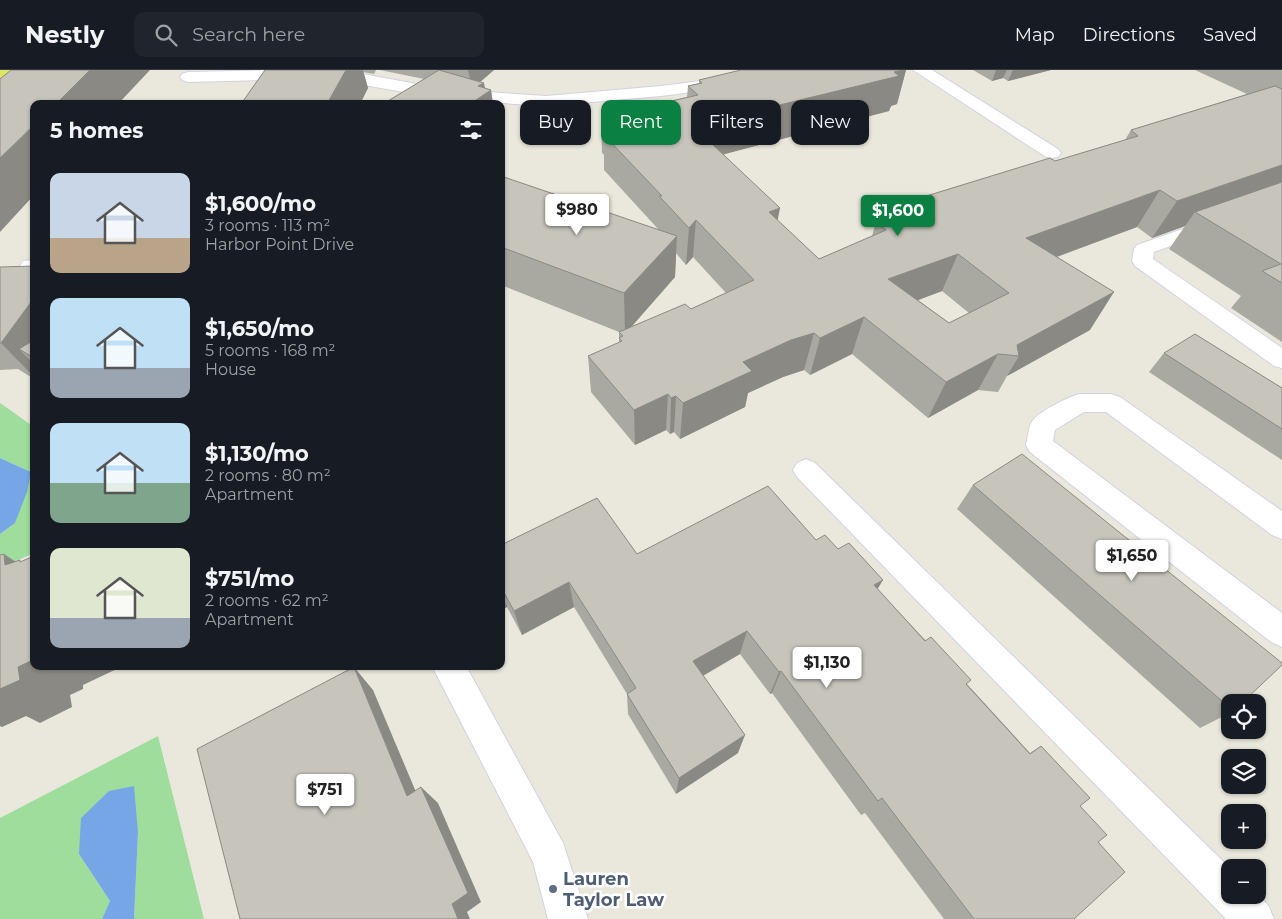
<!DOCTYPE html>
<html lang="en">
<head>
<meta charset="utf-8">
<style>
  body { margin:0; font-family:Montserrat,sans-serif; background:#20242c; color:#f1f3f6; height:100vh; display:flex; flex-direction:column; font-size:19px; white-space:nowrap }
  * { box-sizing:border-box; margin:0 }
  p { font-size:16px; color:#9ea1a6 }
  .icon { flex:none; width:28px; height:28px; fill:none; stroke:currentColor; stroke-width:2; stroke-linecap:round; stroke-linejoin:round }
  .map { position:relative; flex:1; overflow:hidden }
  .side { position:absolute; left:30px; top:30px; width:475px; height:570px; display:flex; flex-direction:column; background:#171b24; border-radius:10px; box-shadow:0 1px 4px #0004 }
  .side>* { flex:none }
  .banner { position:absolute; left:520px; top:30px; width:475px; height:45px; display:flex; gap:10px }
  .controls { position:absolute; left:1221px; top:624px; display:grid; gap:10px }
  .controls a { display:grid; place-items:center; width:45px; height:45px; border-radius:10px; background:#171b24; box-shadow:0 1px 4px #0004; font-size:25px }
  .price { position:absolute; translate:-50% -42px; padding:0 11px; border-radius:5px; background:#fff; color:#222; font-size:16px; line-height:32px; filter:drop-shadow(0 1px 2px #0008) }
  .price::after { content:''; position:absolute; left:50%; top:30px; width:15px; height:11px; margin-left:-8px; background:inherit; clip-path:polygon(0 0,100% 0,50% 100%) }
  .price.active { background:#0b8043; color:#fff }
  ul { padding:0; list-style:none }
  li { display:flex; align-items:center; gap:15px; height:125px; padding:0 20px }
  li span { display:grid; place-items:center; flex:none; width:140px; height:100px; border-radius:10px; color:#555 }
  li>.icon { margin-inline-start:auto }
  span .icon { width:60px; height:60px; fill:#fffc; stroke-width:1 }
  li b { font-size:21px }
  h2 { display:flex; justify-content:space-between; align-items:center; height:60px; padding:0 20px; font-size:21px }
  .tag { padding:0 18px; border-radius:10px; background:#171b24; box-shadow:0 1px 4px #0004; font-size:18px; line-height:45px }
  .tag.active { background:#0b8043; color:#fff }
  header { display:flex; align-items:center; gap:30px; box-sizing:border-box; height:70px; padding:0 25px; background:#171b24; border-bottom:1px solid #363941 }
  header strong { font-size:24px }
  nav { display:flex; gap:28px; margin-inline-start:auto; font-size:18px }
  .search { width:350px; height:45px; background:#20242c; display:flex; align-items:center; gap:12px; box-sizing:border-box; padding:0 18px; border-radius:10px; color:#9ea1a6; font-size:19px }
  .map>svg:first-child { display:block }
  .green { fill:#9edd9c }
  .water { fill:#76a6e5 }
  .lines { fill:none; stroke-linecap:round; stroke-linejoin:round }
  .minor-casing { stroke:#d3d1e1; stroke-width:2 }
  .major-casing { stroke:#c7c7c7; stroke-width:2 }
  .minor { fill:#fff; fill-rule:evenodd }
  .major { fill:#dce565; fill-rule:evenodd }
  .wall { fill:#aaa9a1; fill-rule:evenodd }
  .shaded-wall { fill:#8b8983 }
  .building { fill:#c6c4bb; stroke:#8b8983; fill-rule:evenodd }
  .service-dot { fill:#5c6f8a; stroke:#fff; stroke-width:2 }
  .labels { text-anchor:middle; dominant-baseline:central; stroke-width:5; stroke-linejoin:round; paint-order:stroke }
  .near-service-label { font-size:18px; font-weight:bold; fill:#4e5e75; stroke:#fff; text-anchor:start }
</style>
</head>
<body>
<header>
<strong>Nestly</strong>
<div class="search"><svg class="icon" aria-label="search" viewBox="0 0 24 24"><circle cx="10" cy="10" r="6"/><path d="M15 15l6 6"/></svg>Search here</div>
<nav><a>Map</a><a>Directions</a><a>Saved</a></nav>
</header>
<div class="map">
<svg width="1282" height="849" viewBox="0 0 1282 849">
  <rect width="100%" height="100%" fill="#eae8dc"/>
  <path class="green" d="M0 333 34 357V483L0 498V464L15 453 31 402 0 388Z
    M158 666 204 849H134L138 763 79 784 110 831 102 849H0V748Z"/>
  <path class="water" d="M0 388 31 402 27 422 15 453 0 464Z
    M134 716 138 763 134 849H102L110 831 79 784 81 748 109 721Z"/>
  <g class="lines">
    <g class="minor-casing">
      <path id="minor" d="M276 0 269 8 264 10 188 12 182 10 180 7 182 4 188 2Z
        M314 0H341L444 19 546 26 661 16 724 8 730 10 732 13 730 16 724 18 661 26 546 36 444 29 358 14 317 3Z
        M913 0H932L1058 79 1061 83 1058 87 1052 88 1046 87Z
        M1282 124V136L1154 182 1153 189 1282 278V298L1274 296 1135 196 1132 191 1134 179 1137 175Z
        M34 190V202L23 201 20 196 23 191Z
        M1079 324H1111L1120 327 1282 441V469L1272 465 1106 342H1084L1055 360 1053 371 1282 543V577L1271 572 1030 382 1026 375C1028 367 1028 355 1034 349 1040 341 1069 327 1079 324Z
        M806 389 815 393 1230 798V825H1258L1268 835 1274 849H1226L797 407 793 400 797 393Z
        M432 596H466L563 773 588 849H548L533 792Z"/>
    </g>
    <g class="major-casing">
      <path id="major" d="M0 0H18L6 11 0 13Z"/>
    </g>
    <use href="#minor" class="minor"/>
    <use href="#major" class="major"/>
  </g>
  <path class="wall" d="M265 0H376L374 4 363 2 368 18 360 34H241Z
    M380 0H494L480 12 485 18 491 20 493 34H383L424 9Z
    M741 0H906L897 34 891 36 889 41 723 84 778 151 819 189 872 166 876 152 893 146 897 135 1055 91 1125 70 1131 60 1247 24 1195 0H1282V272L1231 238 1241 226 1169 179 1185 156 1152 168 1137 157 1057 187 1090 260 1007 306 998 322 978 320 928 348 852 284 810 305 804 300 783 307 748 323 745 337 680 369 674 362 670 364 666 360 635 375 591 322 588 286 619 273V262L501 215V106L659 160 604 100V85L602 83 601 47 687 27 688 16 699 13V10ZM676 183 686 195 693 187 726 223 691 239 632 256 675 207ZM942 221 969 243 949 253 918 230Z
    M973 0H1051L1008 11 1003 8 992 11Z
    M0 197 34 228V309L18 299 0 300Z
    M1164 283 1282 318V390L1149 302Z
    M973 415 1230 632V643L1200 658 957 439Z
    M816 470 877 519 967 614 1030 683 1041 676 1080 736 1098 772 1074 849H944L865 743 861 745 772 623 770 624 740 584 703 606 738 683 676 724 628 644 627 624 574 537 522 565 507 537 501 540V475L637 484Z"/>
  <path class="shaded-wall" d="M90 0H150L118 34H56Z
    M346 0H363L368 18 360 34H327Z
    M468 0H494L472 19Z
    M903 0H906L897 34 891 36 889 41 691 93 693 56Z
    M996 0H1007L1003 8 992 11Z
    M1013 0H1051L1008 11Z
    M484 13 486 23 491 20 493 34H470L478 16Z
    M34 55V125L0 162V88Z
    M1282 95V121L1195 142 1185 156 1152 168 1177 131Z
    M1160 120 1137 157 1007 205 1026 168Z
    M780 138 773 175 769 142Z
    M696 150 693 187 686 195 689 158Z
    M677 166 675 207 625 264 624 223Z
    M958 184 942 221 876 246 888 209Z
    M1114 222 1090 260 1007 306 1019 286 1017 275Z
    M34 228V288L19 279 34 294V307L1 273Z
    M864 247 852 284 810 305 820 268Z
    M814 263 804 300 783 307 748 323 745 337 680 369 683 333 743 292 791 270Z
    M998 284 978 320 928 348 946 312Z
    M668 324 666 360 635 375 634 340Z
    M676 326 674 362 670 364 671 328Z
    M4 484 34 504 5 495Z
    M883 510 868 535 874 515Z
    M569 512 574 537 522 565 514 541Z
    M501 521 507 537 501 540Z
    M747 561 740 584 690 613 693 591Z
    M33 586H34V596H123L83 615V619L70 625 72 637 40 653 26 646 2 657 0 656V619L18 597Z
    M354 597 373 620 424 741 407 726Z
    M781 601 772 623 770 624 779 602Z
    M745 665 738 683 676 724 679 708Z
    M421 717 438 733 481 832 467 842 470 849H458L452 834Z"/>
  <path class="building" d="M11 0H90L56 34H34V55L0 88V9Z
    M265 0H346L327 34H241Z
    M439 0 484 13 478 16 491 20 470 34H383Z
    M741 0H903L894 2 899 6 693 56 780 138 769 142 819 189 886 160 876 152 902 143 899 141 903 140 897 135 1050 88 1055 91 1138 66 1131 60 1275 16 1282 19V95L1177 131 1160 120 1026 168 1114 222 1017 275 1019 286 998 284 946 312 864 247 820 268 814 263 791 270 743 292 752 301 683 333 676 326 671 328 668 324 634 340 588 286 622 271 619 268 623 266 619 262 685 234 691 239 754 210 696 150 689 158 659 126H662L603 64 613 59 601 47 698 25 688 16 702 13 699 10ZM958 184 1009 223 949 253 888 209Z
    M501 106 677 166 624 223 501 177Z
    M1282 112V213L1262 201 1281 194 1195 142Z
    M34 196V201L30 205H34V228L1 273H0V197Z
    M1195 264 1282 318V359L1164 283Z
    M34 270V288L19 279Z
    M1022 384 1282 593V595L1243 632H1230V638L973 415Z
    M768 416 816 470 825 465 838 479 849 473 883 510 874 515 925 571 931 567 971 610 966 614 1030 684 1041 676 1090 728 1080 736 1107 765 1098 772 1125 802 1074 849H974L882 728 878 731 781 601 779 602 747 561 693 591 745 665 679 708 627 624 636 618 569 512 514 541 501 517V475L597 428 637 484Z
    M4 484 5 495 20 490V492L34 486V586H33V590L18 597 20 610 0 619V485Z
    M354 597 407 726 421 717 468 823 452 834 458 849H240L197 679Z"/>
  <circle class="service-dot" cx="553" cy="819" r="5"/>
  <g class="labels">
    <g class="near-service-label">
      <text x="563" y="809">Lauren<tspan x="563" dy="21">Taylor Law</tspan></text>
    </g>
  </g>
</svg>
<div class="controls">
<a><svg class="icon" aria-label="locate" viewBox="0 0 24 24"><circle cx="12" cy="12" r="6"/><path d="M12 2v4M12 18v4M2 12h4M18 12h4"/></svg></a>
<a><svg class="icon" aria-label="layers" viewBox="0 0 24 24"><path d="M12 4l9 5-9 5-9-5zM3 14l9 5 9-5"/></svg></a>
<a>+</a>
<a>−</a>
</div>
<b class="price" style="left:577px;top:166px">$980</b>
<b class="price active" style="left:898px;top:167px">$1,600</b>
<b class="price" style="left:1132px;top:512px">$1,650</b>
<b class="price" style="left:827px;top:619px">$1,130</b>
<b class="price" style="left:325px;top:746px">$751</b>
<div class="banner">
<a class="tag">Buy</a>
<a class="tag active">Rent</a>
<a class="tag">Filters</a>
<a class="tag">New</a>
</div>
<section class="side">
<h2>5 homes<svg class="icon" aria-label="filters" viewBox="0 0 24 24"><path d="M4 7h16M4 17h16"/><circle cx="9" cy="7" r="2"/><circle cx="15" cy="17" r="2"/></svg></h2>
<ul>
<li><span style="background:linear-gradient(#c9d6e8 65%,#b9a48a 0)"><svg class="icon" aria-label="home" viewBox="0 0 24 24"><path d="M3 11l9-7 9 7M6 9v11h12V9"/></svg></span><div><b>$1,600/mo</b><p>3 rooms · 113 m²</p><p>Harbor Point Drive</p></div></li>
<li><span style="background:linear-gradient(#bfe0f5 70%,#9aa5b1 0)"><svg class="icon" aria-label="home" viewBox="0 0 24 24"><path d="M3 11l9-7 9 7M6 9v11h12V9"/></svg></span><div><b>$1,650/mo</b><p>5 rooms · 168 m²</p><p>House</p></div></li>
<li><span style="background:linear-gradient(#bfe0f5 60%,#7fa58c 0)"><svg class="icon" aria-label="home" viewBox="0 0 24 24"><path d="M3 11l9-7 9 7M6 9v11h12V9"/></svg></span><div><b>$1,130/mo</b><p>2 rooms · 80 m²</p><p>Apartment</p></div></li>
<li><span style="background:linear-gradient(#dfe7d0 70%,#9aa5b1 0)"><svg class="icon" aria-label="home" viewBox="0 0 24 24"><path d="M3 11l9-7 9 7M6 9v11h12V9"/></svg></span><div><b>$751/mo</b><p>2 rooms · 62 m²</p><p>Apartment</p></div></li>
</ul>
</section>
</div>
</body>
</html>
